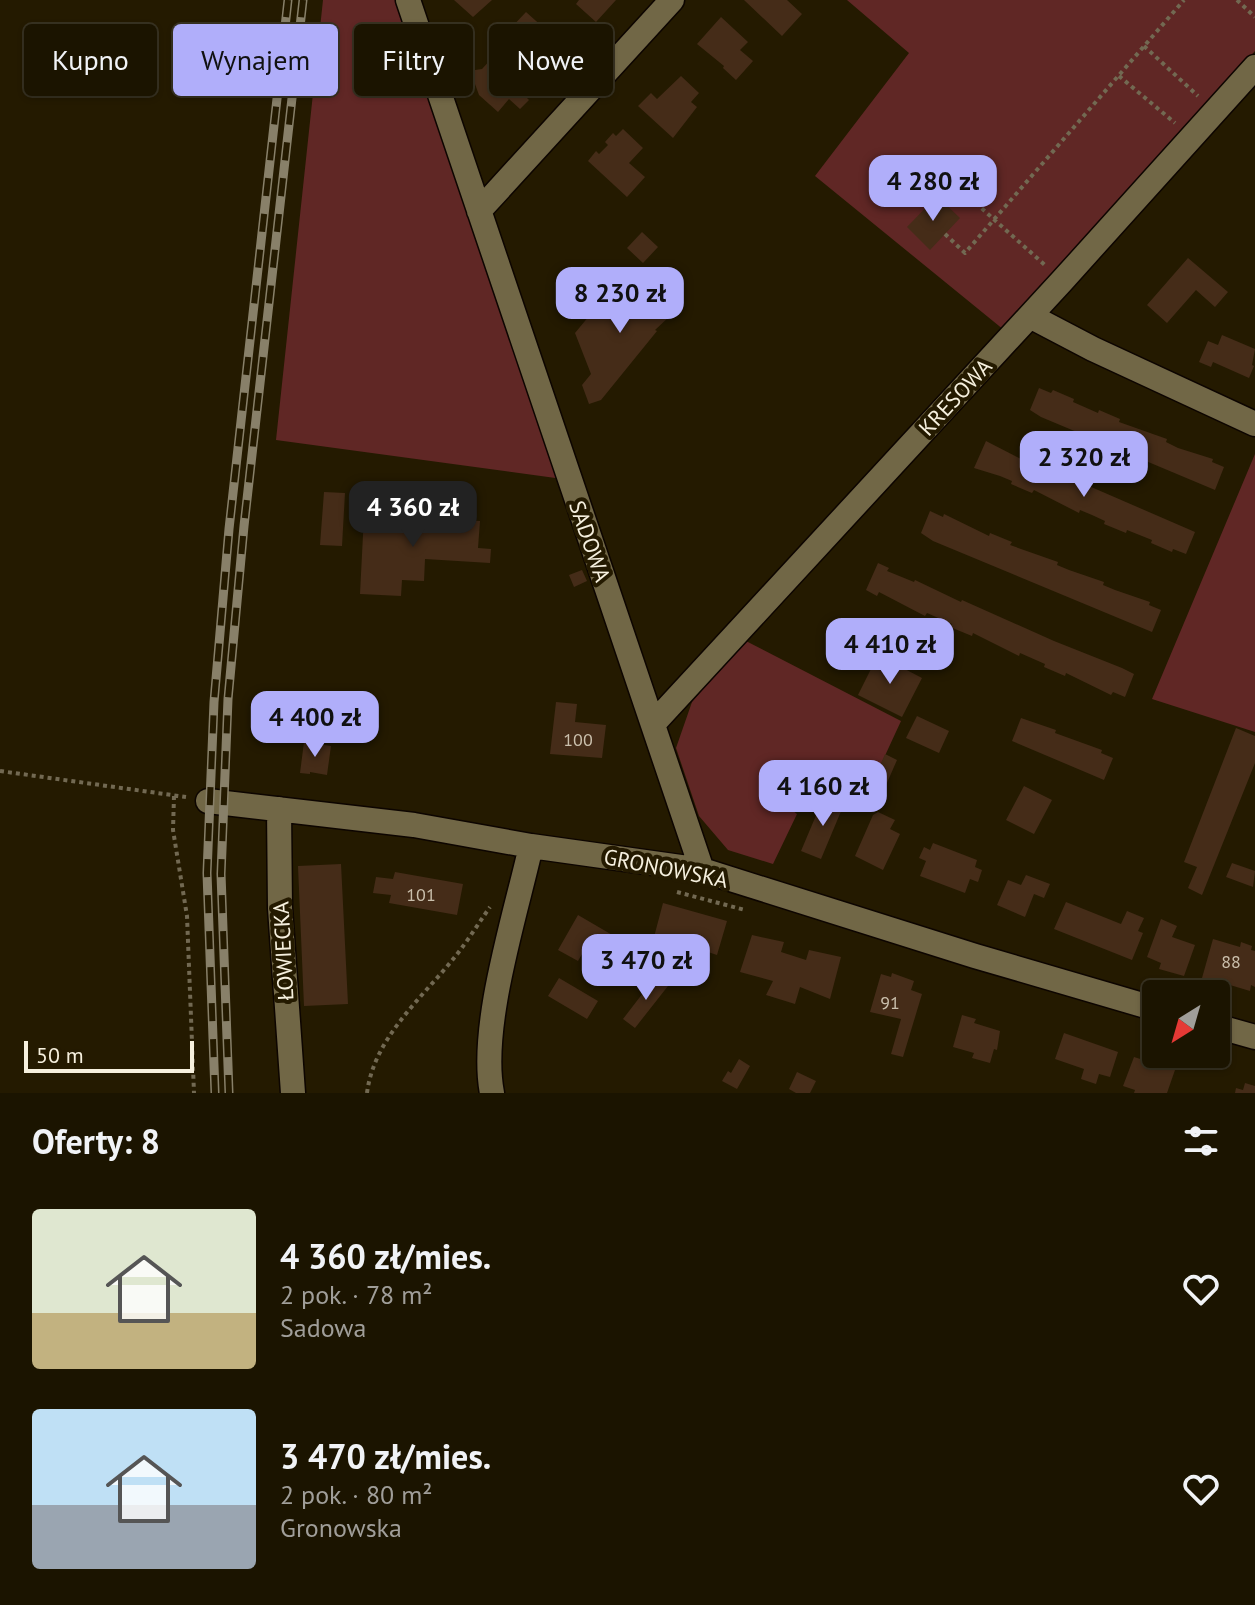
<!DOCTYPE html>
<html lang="pl">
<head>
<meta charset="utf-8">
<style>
  body { margin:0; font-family:"PT Sans",sans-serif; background:#241d0a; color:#f1f3f6; height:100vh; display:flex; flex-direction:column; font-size:30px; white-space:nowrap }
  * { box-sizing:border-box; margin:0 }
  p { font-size:26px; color:#a09e99 }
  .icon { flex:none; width:44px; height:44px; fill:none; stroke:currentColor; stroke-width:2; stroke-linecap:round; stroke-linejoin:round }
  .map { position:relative; height:1093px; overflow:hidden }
  .panel { display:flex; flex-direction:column; background:#1b1400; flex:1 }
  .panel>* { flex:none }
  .guide { position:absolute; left:24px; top:24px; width:800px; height:72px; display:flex; gap:16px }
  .needle { width:52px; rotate:217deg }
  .fabs { position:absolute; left:1142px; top:980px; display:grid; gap:16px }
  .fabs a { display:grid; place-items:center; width:88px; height:88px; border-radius:8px; background:#1b1400; box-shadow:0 2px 6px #0004,0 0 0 2px #393322; font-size:40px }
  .scale { position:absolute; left:24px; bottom:20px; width:170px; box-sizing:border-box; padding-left:8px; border:4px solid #f6f0de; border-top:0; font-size:22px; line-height:28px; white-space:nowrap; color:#f6f0de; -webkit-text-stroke:6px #241a00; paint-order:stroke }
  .price { position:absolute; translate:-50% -68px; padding:0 18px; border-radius:16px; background:#b0aefa; color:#111; font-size:26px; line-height:52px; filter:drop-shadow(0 2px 4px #0008) }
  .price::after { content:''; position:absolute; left:50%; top:48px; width:24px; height:18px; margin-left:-12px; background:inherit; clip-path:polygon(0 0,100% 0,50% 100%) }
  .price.current { background:#222; color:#fff }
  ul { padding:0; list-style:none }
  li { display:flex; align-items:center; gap:24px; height:200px; padding:0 32px }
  li span { display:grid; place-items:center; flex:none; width:224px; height:160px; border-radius:8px; color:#555 }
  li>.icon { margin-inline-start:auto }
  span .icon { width:96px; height:96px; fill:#fffc; stroke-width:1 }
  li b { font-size:34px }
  h2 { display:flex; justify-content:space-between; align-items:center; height:96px; padding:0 32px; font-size:34px }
  .pill { padding:0 28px; border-radius:8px; background:#1b1400; box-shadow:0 2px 6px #0004,0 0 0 2px #393322; font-size:28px; line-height:72px }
  .pill.current { background:#b0aefa; color:#111 }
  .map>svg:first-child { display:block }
  .green { fill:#602725 }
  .building { fill:#452c18 }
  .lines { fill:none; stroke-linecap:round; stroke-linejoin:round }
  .minor-casing { stroke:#0d0500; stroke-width:27 }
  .path { stroke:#726952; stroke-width:4; stroke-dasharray:4 4; stroke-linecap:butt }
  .minor { stroke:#716746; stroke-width:24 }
  .rail-casing { stroke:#888069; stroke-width:9 }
  .rail { stroke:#241a00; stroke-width:6; stroke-dasharray:18; stroke-linecap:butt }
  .labels { text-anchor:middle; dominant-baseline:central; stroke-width:8; stroke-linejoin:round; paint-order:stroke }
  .number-label { font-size:18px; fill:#cabfac }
  .street-label { font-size:22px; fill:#f6f0de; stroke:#241a00 }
</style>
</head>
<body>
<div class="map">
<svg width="1255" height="1093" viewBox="0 0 1255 1093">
  <rect width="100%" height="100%" fill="#241a00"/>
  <path class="green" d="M323 0H408L570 480 276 440Z
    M847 0H1255V51L1004 330 815 176 909 53Z
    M1255 454V732L1152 699Z
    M744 640 901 721 871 786 815 760 788 807 797 814 773 864 728 850 699 816 676 748 692 702Z"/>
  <path class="building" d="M454 0H492L473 17Z
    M579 0H616L596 22 576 4Z
    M744 0H787L802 14 782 36Z
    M526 12 572 53 562 63 547 50 541 57 544 60 531 74 503 48 514 35 509 30Z
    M721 17 748 42 740 50 753 61 736 80 723 68 724 66 697 44Z
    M492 58 524 88 521 92 529 100 520 109 509 99 498 112 479 95 471 73 475 70 482 69Z
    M681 76 699 93 691 102 697 107 673 138 638 106 651 93 657 99Z
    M623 129 643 148 629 163 645 177 627 197 588 161 596 151 599 154 608 145 605 142 613 133 616 136Z
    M937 196 960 218 930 250 907 227Z
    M642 232 658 247 643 263 627 248Z
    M1188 258 1228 292 1215 307 1196 290 1167 323 1147 305Z
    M664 283 681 297 668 313 670 316 655 330 657 331 601 400 589 404 582 385 591 374 575 333 609 292 619 301 634 284 651 298Z
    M1222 335 1255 349 1252 365 1254 366 1249 378 1213 362 1211 367 1199 362 1208 341 1218 345Z
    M1039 388 1051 393 1053 390 1074 399 1073 402 1098 413 1099 410 1120 419 1119 422 1167 439 1166 442 1178 448 1213 459 1212 462 1224 467 1215 490 1041 417 1030 410Z
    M986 441 1021 459 1022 457 1195 532 1186 554 1173 549 1172 552 1151 543 1152 540 1127 530 1126 533 1104 524 1105 521 1092 515 1080 510 1079 513 1034 490 1032 493 1011 484 1012 481 1000 476 974 468Z
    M324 492 345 493 342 546 320 545Z
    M930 511 943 517 944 514 989 536 990 533 1012 542 1010 545 1058 562 1057 565 1069 570 1104 582 1103 585 1115 590 1150 602 1149 605 1161 610 1152 632 933 541 921 533Z
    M364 515 480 521 478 548 491 549 490 563 425 559 424 581 402 580 401 596 360 594Z
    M878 563 889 568 887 571 914 582 915 580 961 602 962 600 1054 641 1122 668 1134 674 1125 697 1113 692 1111 695 1066 673 1065 676 1044 667 1045 664 1020 653 1019 656 973 633 972 636 950 627 952 624 927 613 925 616 879 592 877 596 866 590Z
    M582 570 587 581 574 587 569 575Z
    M878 655 922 678 902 717 858 695Z
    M556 702 577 704 575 722 606 725 602 758 550 754Z
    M917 716 949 731 939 753 906 738Z
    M1021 718 1056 730 1055 733 1102 750 1101 753 1113 758 1104 780 1012 741Z
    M1236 728 1255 736V763L1202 895 1188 888 1197 867 1184 862Z
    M304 742 331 746 327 775 310 772V774L300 773Z
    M885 754 897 760 883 792 871 786Z
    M1024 786 1052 800 1034 834 1006 820Z
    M838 793 847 797 821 859 801 851 820 806 830 811Z
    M878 812 895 820 890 829 900 834 883 870 855 856 873 815Z
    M933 843 977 860 975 867 982 870 978 882 970 879 965 893 920 876 926 861 919 858 924 847 930 850Z
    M1232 863 1255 871 1253 887 1226 877Z
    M341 864 348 1004 304 1006 298 866Z
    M395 872 463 884 457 915 389 903 391 895 373 893 376 877 393 879Z
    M1026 875 1050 884 1044 898 1034 894 1025 917 997 905 1008 880 1021 885Z
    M1066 902 1121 924 1127 911 1144 918 1138 931 1143 933 1132 960 1054 929Z
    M663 903 727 921 717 955 708 952 706 958 697 956 699 950 675 943 673 952 656 947 658 939 654 937Z
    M578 915 614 936 602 959 585 949 578 961 558 950Z
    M1161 919 1177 926 1172 937 1195 945 1184 976 1159 969 1161 963 1147 957Z
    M752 935 784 942 781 952 806 960 809 950 841 957 830 999 800 987 795 1004 766 995 773 981 740 972Z
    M1213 939 1240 947 1241 942 1252 946 1251 950 1255 951V987L1251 985 1250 991 1230 985 1229 988 1202 978Z
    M892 973 914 981 911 990 922 994 903 1057 891 1054 901 1019 870 1012 881 974 891 977Z
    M656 976 668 986 635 1028 623 1019Z
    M559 978 598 1001 587 1019 548 996Z
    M962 1015 976 1019 974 1023 1000 1031 997 1050 994 1049 990 1063 972 1058 974 1053 953 1047Z
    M1064 1033 1118 1052 1110 1077 1099 1074 1096 1084 1081 1079 1084 1069 1055 1059Z
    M1134 1057 1175 1070 1167 1093H1134L1135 1090 1123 1086Z
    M739 1059 750 1066 737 1089 722 1081 728 1071 731 1073Z
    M797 1072 816 1081 810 1093H796L789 1089Z
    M1245 1083 1255 1086V1093H1235L1236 1088 1243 1090Z"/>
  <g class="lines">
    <g class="minor-casing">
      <path id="minor" d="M408 0 702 870
        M479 211 672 0
        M1030 316 1093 349 1255 424
        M653 724 1062 281 1255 67
        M208 801 414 825 531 846 702 870 975 956 1156 1009
        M279 809 280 908 293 1093
        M1216 1026 1255 1037
        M492 1093C479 1027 516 913 531 846"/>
    </g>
    <path class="path" d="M1237 0 1255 17
      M1144 46 1198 96
      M1119 76 1175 123
      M940 171 1046 266
      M945 234 965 253 1184 0
      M0 771 186 797
      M174 796 173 830 187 916 194 1093
      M677 892 745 910
      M367 1093C374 1038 421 999 454 958 467 942 478 924 490 907"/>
    <use href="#minor" class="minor"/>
    <g class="rail-casing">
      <path id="rail" d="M215 1093 207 873 214 702 229 529 288 0
        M229 1093 221 874 228 699 244 526 303 0"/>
    </g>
    <use href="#rail" class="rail"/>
  </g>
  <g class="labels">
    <g class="number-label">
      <text x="578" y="739">100</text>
      <text x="421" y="894">101</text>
      <text x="1231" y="961">88</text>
      <text x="890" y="1002">91</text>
    </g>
    <g class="street-label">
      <text transform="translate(955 397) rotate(-47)">KRESOWA</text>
      <text transform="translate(590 541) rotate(71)">SADOWA</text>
      <text transform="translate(666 868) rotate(11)">GRONOWSKA</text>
      <text transform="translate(283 951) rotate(-93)">ŁOWIECKA</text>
    </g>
  </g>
</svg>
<div class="fabs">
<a><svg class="needle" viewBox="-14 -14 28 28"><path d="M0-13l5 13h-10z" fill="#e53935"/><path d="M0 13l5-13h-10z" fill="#a09e99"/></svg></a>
</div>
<div class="scale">50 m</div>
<b class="price" style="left:933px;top:223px">4 280 zł</b>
<b class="price" style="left:620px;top:335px">8 230 zł</b>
<b class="price" style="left:1084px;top:499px">2 320 zł</b>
<b class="price current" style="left:413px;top:549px">4 360 zł</b>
<b class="price" style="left:890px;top:686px">4 410 zł</b>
<b class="price" style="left:315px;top:759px">4 400 zł</b>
<b class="price" style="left:823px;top:828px">4 160 zł</b>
<b class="price" style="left:646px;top:1002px">3 470 zł</b>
<div class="guide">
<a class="pill">Kupno</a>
<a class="pill current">Wynajem</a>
<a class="pill">Filtry</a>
<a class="pill">Nowe</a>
</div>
</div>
<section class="panel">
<h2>Oferty: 8<svg class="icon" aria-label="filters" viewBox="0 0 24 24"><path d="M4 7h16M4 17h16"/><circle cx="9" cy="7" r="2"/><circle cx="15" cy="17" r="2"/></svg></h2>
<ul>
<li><span style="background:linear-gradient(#dfe7d0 65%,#c2b280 0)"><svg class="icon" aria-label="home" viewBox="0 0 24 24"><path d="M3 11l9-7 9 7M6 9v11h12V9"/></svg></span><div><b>4 360 zł/mies.</b><p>2 pok. · 78 m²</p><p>Sadowa</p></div><svg class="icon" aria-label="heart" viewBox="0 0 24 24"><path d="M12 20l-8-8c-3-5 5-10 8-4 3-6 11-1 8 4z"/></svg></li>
<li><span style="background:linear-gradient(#bfe0f5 60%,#9aa5b1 0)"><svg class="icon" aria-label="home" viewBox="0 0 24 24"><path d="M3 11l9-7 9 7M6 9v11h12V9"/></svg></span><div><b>3 470 zł/mies.</b><p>2 pok. · 80 m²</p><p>Gronowska</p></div><svg class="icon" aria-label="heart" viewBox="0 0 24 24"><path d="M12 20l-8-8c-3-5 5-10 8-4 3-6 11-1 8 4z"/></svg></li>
</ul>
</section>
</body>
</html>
